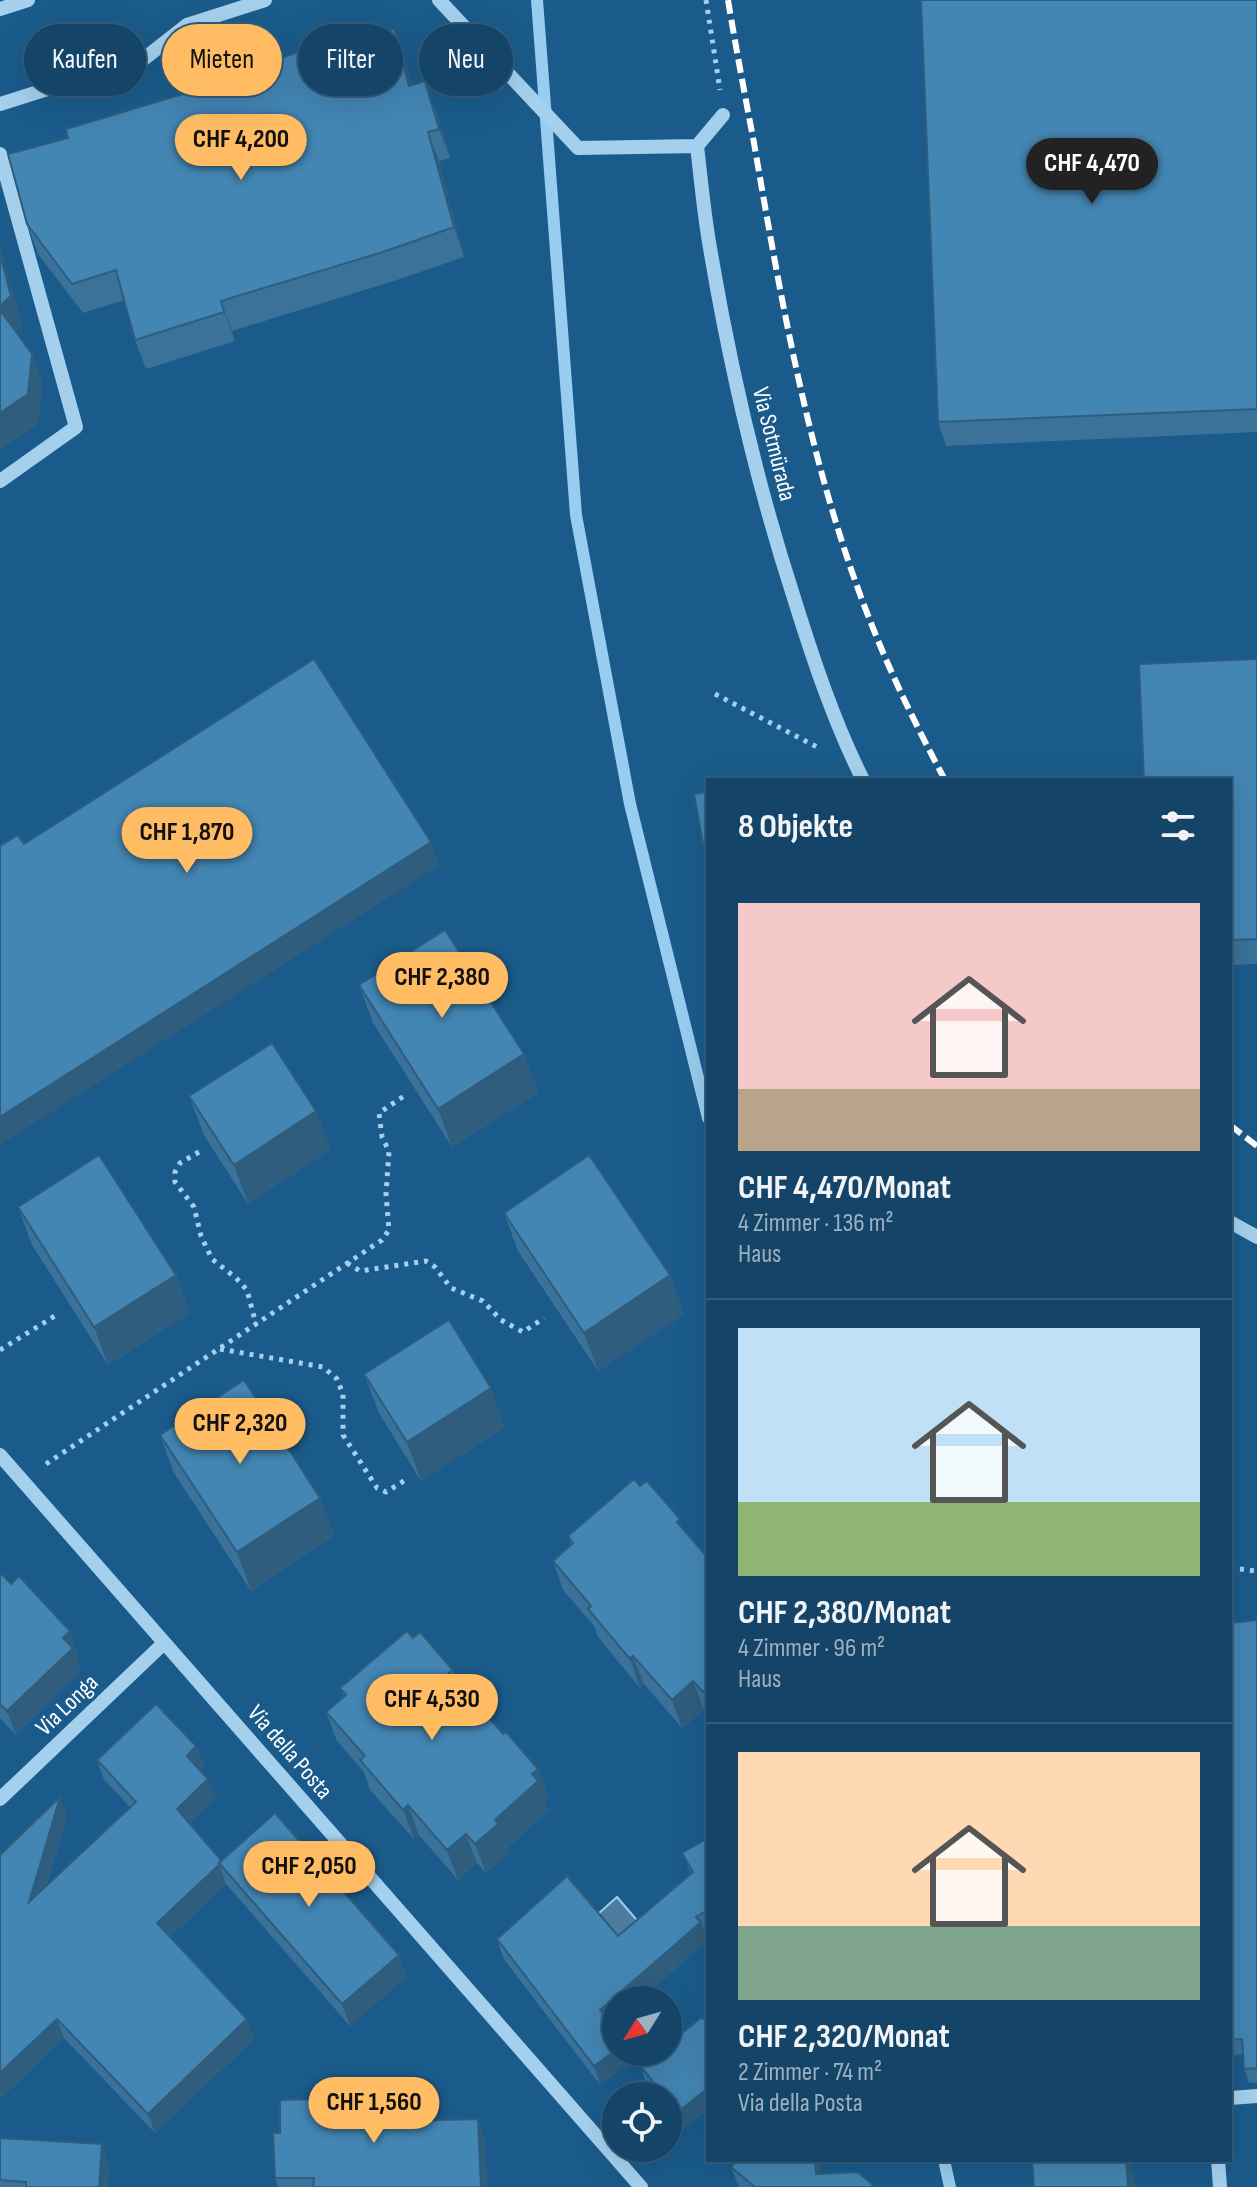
<!DOCTYPE html>
<html lang="de">
<head>
<meta charset="utf-8">
<style>
  body { margin:0; font-family:"Sofia Sans Condensed",sans-serif; background:#214e71; color:#f1f3f6; height:100vh; display:flex; flex-direction:column; font-size:30px; white-space:nowrap }
  * { box-sizing:border-box; margin:0 }
  p { font-size:26px; color:#9db0c0 }
  .icon { flex:none; width:44px; height:44px; fill:none; stroke:currentColor; stroke-width:2; stroke-linecap:round; stroke-linejoin:round }
  .map { position:relative; flex:1; overflow:hidden }
  .drawer { position:absolute; left:706px; top:778px; width:526px; height:1384px; display:flex; flex-direction:column; background:#144468; border-radius:0px; box-shadow:0 8px 32px #0002,0 0 0 2px #335c7c }
  .drawer>* { flex:none }
  .guide { position:absolute; left:24px; top:24px; width:562px; height:72px; display:flex; gap:16px }
  .needle { width:52px; rotate:233deg }
  .buttons { position:absolute; left:602px; top:1986px; display:grid; gap:16px }
  .buttons a { display:grid; place-items:center; width:80px; height:80px; border-radius:50%; background:#144468; box-shadow:0 8px 32px #0002,0 0 0 2px #335c7c; font-size:40px }
  .price { position:absolute; translate:-50% -68px; padding:0 18px; border-radius:28px; background:#ffbc62; color:#111; font-size:26px; line-height:52px; filter:drop-shadow(0 2px 4px #0008) }
  .price::after { content:''; position:absolute; left:50%; top:48px; width:24px; height:18px; margin-left:-12px; background:inherit; clip-path:polygon(0 0,100% 0,50% 100%) }
  .price.selected { background:#222; color:#fff }
  ul { padding:0; list-style:none }
  li { display:grid; align-content:center; gap:16px; height:424px; padding:0 32px }
  li+li { border-top:2px solid #335c7c }
  li span { display:grid; place-items:center; height:248px; border-radius:0px; color:#555 }
  li>.icon { margin-inline-start:auto }
  span .icon { width:144px; height:144px; fill:#fffc; stroke-width:1 }
  li b { font-size:34px }
  h2 { display:flex; justify-content:space-between; align-items:center; height:96px; padding:0 32px; font-size:34px }
  .tag { padding:0 28px; border-radius:36px; background:#144468; box-shadow:0 8px 32px #0002,0 0 0 2px #335c7c; font-size:28px; line-height:72px }
  .tag.selected { background:#ffbc62; color:#111 }
  .map>svg:first-child { display:block }
  .water { fill:#4d7c9e; stroke:#98cdef; stroke-width:2 }
  .lines { fill:none; stroke-linecap:round; stroke-linejoin:round }
  .stream { stroke:#98cdef; stroke-width:12 }
  .path { stroke:#a5d0ed; stroke-width:5; stroke-dasharray:4 6; stroke-linecap:butt }
  .minor { stroke:#a5d0ed; stroke-width:14 }
  .rail { stroke:#fff; stroke-width:6; stroke-dasharray:14 6; stroke-linecap:butt }
  .wall { fill:#3a729a }
  .shaded-wall { fill:#2f5d7d }
  .building { fill:#4385b3; stroke:#2f5d7d; stroke-width:2 }
  .labels { text-anchor:middle; dominant-baseline:central; stroke-width:7; stroke-linejoin:round; paint-order:stroke }
  .street-label { font-size:24px; fill:#fff; stroke:#1a5b8b }
</style>
</head>
<body>
<div class="map">
<svg width="1257" height="2187" viewBox="0 0 1257 2187">
  <rect width="100%" height="100%" fill="#1a5b8b"/>
  <path class="water" d="M617 1897 659 1946 640 1963 598 1914Z"/>
  <g class="lines">
    <path class="stream" d="M537 0 576 515 630 804 708 1118
      M944 2160 950 2187"/>
    <path class="path" d="M706 0 720 90
      M715 694 817 747
      M199 1152 180 1163 175 1172V1182L194 1207 201 1236 212 1259 236 1278 247 1290 256 1324
      M347 1263 360 1271 426 1261 435 1267 451 1288 483 1301 501 1320 523 1332 544 1318
      M220 1349 323 1367 337 1379 343 1394V1435L377 1488 386 1492 407 1479
      M0 1350 58 1314
      M46 1464 382 1240 389 1230 386 1194 389 1151 382 1137 379 1113 404 1096
      M1230 1568 1257 1571"/>
    <path class="minor" d="M439 0 578 148 697 146
      M0 9 28 0
      M0 104 145 58 187 25 265 0
      M723 115 697 146C701 180 704 214 710 248 730 367 757 484 794 598 813 659 834 722 863 780
      M0 154 76 427 0 481
      M1230 1222 1257 1237
      M0 1455 641 2187
      M0 1799 164 1643
      M1230 2098 1257 2096
      M1218 2160 1220 2187"/>
    <path class="rail" d="M728 0C736 48 745 96 754 143 783 311 812 480 877 638 897 687 920 733 945 780
      M1230 1125 1257 1146"/>
  </g>
  <path class="wall" d="M1257 0V432L946 446 938 422Z
    M394 29 405 58 412 85 436 110 450 158 439 161 464 257 394 281 232 331 235 341 146 369 135 340 124 300 83 313 38 254 27 224 68 138 327 48Z
    M1257 659V964L1230 965V780Z
    M359 985 524 1054 538 1093 452 1147 373 1023Z
    M189 1096 316 1111 330 1150 248 1204 204 1135Z
    M18 1207 176 1275 190 1313 108 1365 32 1245Z
    M504 1213 670 1275 684 1314 598 1371 518 1251Z
    M364 1374 505 1427 421 1481 379 1413Z
    M160 1435 320 1498 334 1536 251 1591 174 1473Z
    M684 1530 708 1558V1714L704 1710 682 1728 644 1684 640 1688 598 1637 594 1626 563 1590 553 1561 571 1546 568 1536Z
    M0 1576 70 1631 78 1655 76 1657 81 1671 16 1735 0 1718Z
    M1257 1620V2083H1249L1244 2069 1243 2054 1233 2055 1230 2046V1623Z
    M413 1638 453 1670 457 1682 503 1734 538 1769 549 1798 545 1801 549 1811 507 1848 508 1853 486 1873 477 1863 458 1880 419 1835 414 1839 370 1790 364 1772 337 1741 326 1712 344 1697 340 1688Z
    M196 1746 204 1766 200 1770 216 1798 189 1824 221 1860 399 1955 406 1977 350 2026 226 1884 170 1937 247 2019 254 2039 155 2133 64 2038 0 2099V1855L67 1817 47 1885 130 1807 104 1780 97 1760Z
    M708 1838V1932L705 1934 708 1940 640 2000H616V2021L611 2025 616 2052H628L632 2062 600 2085 503 1958 497 1939 618 1936 691 1874 682 1853Z
    M708 2024V2109L684 2128 668 2109V2096H657L646 2083 641 2067Z
    M409 2097 416 2117V2121L485 2138 487 2187H278L275 2178 280 2133Z
    M0 2138 109 2164 107 2187H0Z
    M737 2160H842L820 2164 821 2174 875 2187H739L731 2167Z"/>
  <path class="shaded-wall" d="M394 29 405 58 420 115 409 86Z
    M425 81 436 110 450 158 439 129Z
    M428 132 439 161 464 257 454 227Z
    M0 242 22 326 9 337 0 313Z
    M221 301 232 331 235 341 224 312Z
    M32 354 43 383 38 424 0 450V413Z
    M431 842 440 865 0 1145V1117Z
    M524 1054 538 1093 452 1147 438 1109Z
    M316 1111 330 1150 248 1204 234 1165Z
    M176 1275 190 1313 108 1365 94 1327Z
    M670 1275 684 1314 598 1371 584 1333Z
    M491 1388 505 1427 421 1481 407 1442Z
    M320 1498 334 1536 251 1591 237 1552Z
    M70 1631 78 1655 76 1657 81 1671 16 1735 7 1711 63 1638Z
    M633 1656 644 1684 640 1688 630 1659Z
    M693 1681 704 1710 682 1728 672 1700Z
    M708 1688V1705L703 1692Z
    M196 1746 204 1766 194 1775 187 1756Z
    M538 1769 549 1798 545 1801 549 1811 507 1848 508 1853 486 1873 475 1844 532 1774Z
    M208 1779 216 1798 184 1829 177 1809Z
    M60 1797 67 1817 36 1922 29 1902Z
    M408 1805 419 1835 414 1839 403 1810Z
    M466 1834 477 1863 458 1880 447 1850Z
    M219 1864 226 1884 164 1943 157 1923Z
    M701 1922 708 1940 640 2000H616V2021L607 2029 600 2010Z
    M399 1955 406 1977 350 2026 342 2004Z
    M57 2019 64 2038 0 2099V2073Z
    M247 2019 254 2039 155 2133 148 2114Z
    M616 2050V2052H628L632 2062 600 2085 594 2066Z
    M708 2088V2109L684 2128 678 2112Z
    M409 2097 416 2117 414 2140 407 2121Z
    M478 2119 485 2138 487 2187H481Z
    M102 2144 109 2164 107 2187H99Z
    M815 2160H818L820 2164 823 2187 816 2174Z
    M1126 2160H1128L1135 2178V2187H1128Z"/>
  <path class="building" d="M921 0H1257V409L938 422Z
    M394 29 409 86 425 81 439 129 428 132 454 227 383 252 221 301 224 312 135 340 116 270 72 284 27 224 8 154 68 138 66 129 240 77V72L325 43 327 48Z
    M0 254 11 296 0 306Z
    M0 310 32 354 28 394 0 413Z
    M314 659 431 842 0 1117V846L18 835 24 844Z
    M1257 659V939L1230 940V780H1144L1139 664Z
    M804 775 805 780H775Z
    M708 792V872L694 794Z
    M445 930 524 1054 438 1109 359 985Z
    M272 1043 316 1111 234 1165 189 1096Z
    M99 1155 176 1275 94 1327 18 1207Z
    M589 1155 670 1275 584 1333 504 1213Z
    M449 1320 491 1388 407 1442 364 1374Z
    M244 1380 320 1498 237 1552 160 1435Z
    M634 1479 640 1486 647 1481 680 1519 677 1522 708 1558V1688L703 1692 693 1681 672 1700 633 1656 630 1659 588 1609 591 1606 553 1561 573 1543 568 1536Z
    M2 1574 11 1584 19 1576 70 1631 63 1638 73 1648 7 1711 0 1704V1576Z
    M1257 1620V2068L1244 2069 1242 2039 1230 2040V1623Z
    M407 1631 413 1638 420 1632 453 1670 449 1673 503 1734 506 1732 538 1769 532 1774 538 1781 495 1820 498 1824 475 1844 466 1834 447 1850 408 1805 403 1810 360 1760 365 1756 326 1712 346 1695 340 1688Z
    M156 1704 196 1746 187 1756 208 1779 177 1809 221 1860 219 1863 220 1864 157 1923 247 2019 148 2114 57 2019 0 2073V1855L60 1797 29 1902 136 1802 97 1760Z
    M275 1813 399 1955 342 2004 219 1863Z
    M708 1838V1910L696 1917 701 1922 600 2010 616 2032V2050L594 2066 497 1939 567 1876 618 1936 693 1872 682 1853Z
    M702 2017 708 2024V2088L678 2112 668 2100V2096H665L641 2067 658 2052H668V2044Z
    M409 2097 407 2121 478 2119 481 2187H313L314 2178H275L273 2133H280V2100Z
    M0 2138 102 2144 99 2187H26V2182L0 2180Z
    M737 2160H815L816 2174 858 2172 875 2187H755L731 2167Z
    M1032 2160H1126L1128 2187H1034Z"/>
  <g class="labels">
    <g class="street-label">
      <text transform="translate(774 444) rotate(76)">Via Sotmürada</text>
      <text transform="translate(67 1705) rotate(-44)">Via Longa</text>
      <text transform="translate(290 1752) rotate(49)">Via della Posta</text>
    </g>
  </g>
</svg>
<div class="buttons">
<a><svg class="needle" viewBox="-14 -14 28 28"><path d="M0-13l5 13h-10z" fill="#e53935"/><path d="M0 13l5-13h-10z" fill="#9db0c0"/></svg></a>
<a><svg class="icon" aria-label="locate" viewBox="0 0 24 24"><circle cx="12" cy="12" r="6"/><path d="M12 2v4M12 18v4M2 12h4M18 12h4"/></svg></a>
</div>
<b class="price" style="left:241px;top:182px">CHF 4,200</b>
<b class="price selected" style="left:1092px;top:206px">CHF 4,470</b>
<b class="price" style="left:187px;top:875px">CHF 1,870</b>
<b class="price" style="left:442px;top:1020px">CHF 2,380</b>
<b class="price" style="left:240px;top:1466px">CHF 2,320</b>
<b class="price" style="left:432px;top:1742px">CHF 4,530</b>
<b class="price" style="left:309px;top:1909px">CHF 2,050</b>
<b class="price" style="left:374px;top:2145px">CHF 1,560</b>
<div class="guide">
<a class="tag">Kaufen</a>
<a class="tag selected">Mieten</a>
<a class="tag">Filter</a>
<a class="tag">Neu</a>
</div>
<section class="drawer">
<h2>8 Objekte<svg class="icon" aria-label="filters" viewBox="0 0 24 24"><path d="M4 7h16M4 17h16"/><circle cx="9" cy="7" r="2"/><circle cx="15" cy="17" r="2"/></svg></h2>
<ul>
<li><span style="background:linear-gradient(#f6c9c9 75%,#b9a48a 0)"><svg class="icon" aria-label="home" viewBox="0 0 24 24"><path d="M3 11l9-7 9 7M6 9v11h12V9"/></svg></span><div><b>CHF 4,470/Monat</b><p>4 Zimmer · 136 m²</p><p>Haus</p></div></li>
<li><span style="background:linear-gradient(#bfe0f5 70%,#8fb573 0)"><svg class="icon" aria-label="home" viewBox="0 0 24 24"><path d="M3 11l9-7 9 7M6 9v11h12V9"/></svg></span><div><b>CHF 2,380/Monat</b><p>4 Zimmer · 96 m²</p><p>Haus</p></div></li>
<li><span style="background:linear-gradient(#ffd9b3 70%,#7fa58c 0)"><svg class="icon" aria-label="home" viewBox="0 0 24 24"><path d="M3 11l9-7 9 7M6 9v11h12V9"/></svg></span><div><b>CHF 2,320/Monat</b><p>2 Zimmer · 74 m²</p><p>Via della Posta</p></div></li>
</ul>
</section>
</div>
</body>
</html>
